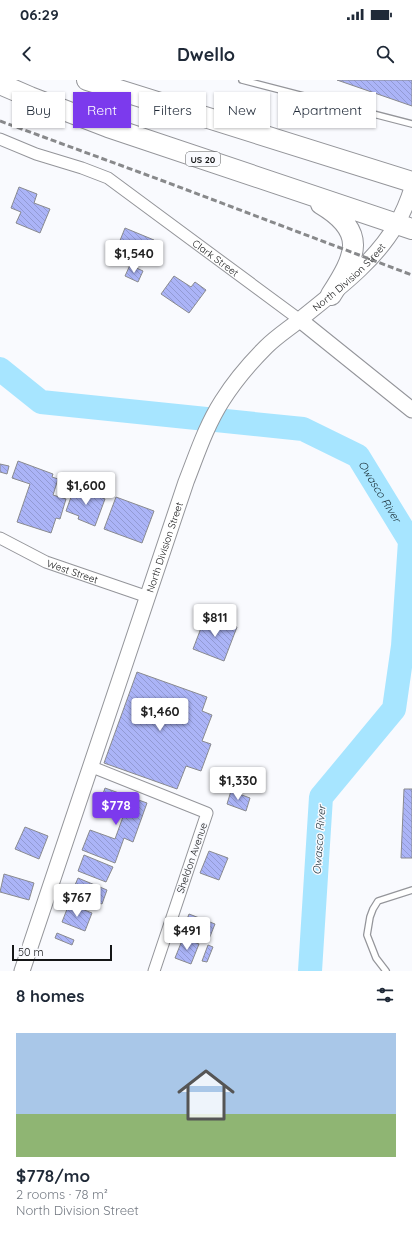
<!DOCTYPE html>
<html lang="en">
<head>
<meta charset="utf-8">
<style>
  body { margin:0; font-family:Quicksand,sans-serif; background:#f2f2f3; color:#1f2937; height:100vh; display:flex; flex-direction:column; font-size:15px; white-space:nowrap }
  * { box-sizing:border-box; margin:0 }
  p { font-size:13px; color:#747a83 }
  .icon { flex:none; width:22px; height:22px; fill:none; stroke:currentColor; stroke-width:2; stroke-linecap:round; stroke-linejoin:round }
  .map { position:relative; height:891px; overflow:hidden }
  .side { display:flex; flex-direction:column; background:#fff; flex:1 }
  .side>* { flex:none }
  .top-card { position:absolute; left:12px; top:12px; width:388px; height:36px; display:flex; gap:8px }
  .scale { position:absolute; left:12px; bottom:10px; width:100px; box-sizing:border-box; padding-left:4px; border:2px solid #151617; border-top:0; font-size:11px; line-height:14px; white-space:nowrap; color:#151617; -webkit-text-stroke:3px #f9fafe; paint-order:stroke }
  .price { position:absolute; translate:-50% -34px; padding:0 9px; border-radius:4px; background:#fff; color:#222; font-size:13px; line-height:26px; filter:drop-shadow(0 1px 2px #0008) }
  .price::after { content:''; position:absolute; left:50%; top:24px; width:12px; height:9px; margin-left:-6px; background:inherit; clip-path:polygon(0 0,100% 0,50% 100%) }
  .price.current { background:#7c3aed; color:#fff }
  ul { padding:0; list-style:none }
  li { display:grid; align-content:center; gap:8px; height:212px; padding:0 16px }
  li+li { border-top:1px solid #e0e1e3 }
  li span { display:grid; place-items:center; height:124px; border-radius:0px; color:#555 }
  li>.icon { margin-inline-start:auto }
  span .icon { width:72px; height:72px; fill:#fffc; stroke-width:1 }
  li b { font-size:17px }
  h2 { display:flex; justify-content:space-between; align-items:center; height:48px; padding:0 16px; font-size:17px }
  .chip { padding:0 14px; border-radius:0px; background:#fff; box-shadow:0 1px 3px #0004; font-size:14px; line-height:36px }
  .chip.current { background:#7c3aed; color:#fff }
  .status { display:flex; justify-content:space-between; align-items:center; height:28px; padding:0 20px; background:#fff; direction:ltr }
  .status svg { height:11px; fill:currentColor }
  header { display:flex; justify-content:space-between; align-items:center; height:52px; padding:0 16px; background:#fff; font-size:18px; font-weight:800 }
  .map>svg:first-child { display:block }
  .lines { fill:none; stroke-linecap:round; stroke-linejoin:round }
  .river { stroke:#a7e5ff; stroke-width:24 }
  .building { fill:url(#building-back-hatch); stroke:#898a8f }
  .lane-casing { stroke:#94959a; stroke-width:8 }
  .street-casing { stroke:#94959a; stroke-width:13 }
  .secondary-casing { stroke:#94959a; stroke-width:17 }
  .highway-casing { stroke:#94959a; stroke-width:22 }
  .lane { stroke:#fff; stroke-width:5.5 }
  .street { stroke:#fff; stroke-width:11 }
  .secondary { stroke:#fff; stroke-width:15 }
  .highway { stroke:#fff; stroke-width:20 }
  .rail { stroke:#88898b; stroke-width:3; stroke-dasharray:6 3; stroke-linecap:butt }
  .labels { text-anchor:middle; dominant-baseline:central; stroke-width:3; stroke-linejoin:round; paint-order:stroke }
  .shield { fill:#f9fafe; stroke:#595a5c; stroke-width:1 }
  .shield-label { font-size:9px; font-weight:bold; fill:#151617 }
  .street-label { font-size:10px; fill:#151617; stroke:#f9fafe }
  .water-label { font-size:11px; font-style:italic; fill:#1d3139; stroke:#f9fafe }
</style>
</head>
<body>
<div class="status"><b>06:29</b><svg viewBox="0 0 49 12"><path d="M0 12V9h3v3zM5 12V6h3v6zM10 12V3h3v9zM15 12V0h3v12zM26 1h20v11H26zM47 4h2v5h-2z"/></svg></div>
<header><svg class="icon" aria-label="back" viewBox="0 0 24 24"><path d="M15 5l-7 7 7 7"/></svg>Dwello<svg class="icon" aria-label="search" viewBox="0 0 24 24"><circle cx="10" cy="10" r="6"/><path d="M15 15l6 6"/></svg></header>
<div class="map">
<svg width="412" height="891" viewBox="0 0 412 891">
  <defs>
    <pattern id="building-back-hatch" width="6" height="6" patternUnits="userSpaceOnUse"><rect width="6" height="6" fill="#abb4f7"/><path d="M-1 5l2 2M0 0l6 6M5-1l2 2" fill="none" stroke="#929ad3"/></pattern>
  </defs>
  <rect width="100%" height="100%" fill="#f9fafe"/>
  <g class="lines">
    <path class="river" id="s1" d="M0 289 41 322 303 349 358 376 410 461 403 566 394 629 321 717 310 891"/>
  </g>
  <path class="building" d="M337 0H412V26Z
    M19 107 37 114 34 123 50 129 40 153 16 143 21 132 11 128Z
    M125 148 154 160 144 185 115 173Z
    M130 185 143 191 138 202 125 196Z
    M174 196 191 207 195 202 206 210 189 233 161 214Z
    M18 381 53 394 52 397 58 399 53 415 66 419 60 439 56 438 51 453 17 442 30 404 12 398Z
    M0 384 9 386 7 394 0 392Z
    M75 406 105 419 95 446 78 439 79 436 66 431Z
    M116 417 154 431 142 463 104 449Z
    M206 535 237 547 224 581 193 569Z
    M137 592 207 617 202 631 212 635 202 661 211 664 201 691 186 686 177 709 104 683Z
    M105 708 147 723 133 762 124 758 115 783 82 770 90 750 115 759 124 734 99 725Z
    M404 709H412V778H401Z
    M231 711 250 718 246 731 227 724Z
    M25 747 48 756 39 779 15 769Z
    M209 771 228 778 219 800 200 793Z
    M84 775 113 787 106 802 78 791Z
    M4 794 34 803 29 820 0 812Z
    M78 798 107 810 102 824 72 812Z
    M69 824 92 833 85 851 62 842Z
    M189 834 215 844 209 859 183 849Z
    M57 853 74 860 72 865 55 858Z
    M183 858 199 864 191 884 175 878Z
    M208 865 213 867 207 882 202 881Z"/>
  <g class="lines">
    <g class="lane-casing">
      <path id="lane" d="M242 0 412 44
        M386 891 376 878 367 855 370 837 373 829 378 821 412 810"/>
    </g>
    <g class="street-casing">
      <g id="street">
        <path id="s2" d="M0 59 36 74 82 88 108 98 300 240"/>
        <path id="s3" d="M0 458 46 482 148 517"/>
        <path d="M92 687 207 733 154 891"/>
      </g>
    </g>
    <g class="secondary-casing">
      <g id="secondary">
        <path d="M300 240 412 330"/>
        <path id="s4" d="M22 891 186 402C197 374 206 346 222 321 234 302 250 283 266 267 277 256 290 248 302 238 335 211 374 183 396 145 403 133 408 121 412 108"/>
      </g>
    </g>
    <g class="highway-casing">
      <path id="highway" d="M87 0 412 102
        M0 4 30 17 108 47 412 149
        M321 124C368 152 356 176 331 215"/>
    </g>
    <use href="#lane" class="lane"/>
    <use href="#street" class="street"/>
    <use href="#secondary" class="secondary"/>
    <use href="#highway" class="highway"/>
    <path class="rail" d="M0 41 166 102 412 195"/>
  </g>
  <g class="labels">
    <rect class="shield" x="186" y="72" width="34" height="14" rx="3"/>
    <g class="shield-label">
      <text x="203" y="79">US 20</text>
    </g>
    <g class="street-label">
      <text stroke="none"><textPath href="#s2" startOffset="249">Clark Street</textPath></text>
      <text stroke="none"><textPath href="#s4" startOffset="783">North Division Street</textPath></text>
      <text stroke="none"><textPath href="#s4" startOffset="447">North Division Street</textPath></text>
      <text stroke="none"><textPath href="#s3" startOffset="80">West Street</textPath></text>
      <text transform="translate(192 778) rotate(-71)">Sheldon Avenue</text>
    </g>
    <g class="water-label">
      <text stroke="none"><textPath href="#s1" startOffset="419">Owasco River</textPath></text>
      <text transform="translate(319 760) rotate(-86)">Owasco River</text>
    </g>
  </g>
</svg>
<div class="scale">50 m</div>
<b class="price" style="left:134px;top:194px">$1,540</b>
<b class="price" style="left:86px;top:426px">$1,600</b>
<b class="price" style="left:215px;top:558px">$811</b>
<b class="price" style="left:160px;top:652px">$1,460</b>
<b class="price" style="left:238px;top:721px">$1,330</b>
<b class="price current" style="left:116px;top:746px">$778</b>
<b class="price" style="left:77px;top:838px">$767</b>
<b class="price" style="left:187px;top:871px">$491</b>
<div class="top-card">
<a class="chip">Buy</a>
<a class="chip current">Rent</a>
<a class="chip">Filters</a>
<a class="chip">New</a>
<a class="chip">Apartment</a>
</div>
</div>
<section class="side">
<h2>8 homes<svg class="icon" aria-label="filters" viewBox="0 0 24 24"><path d="M4 7h16M4 17h16"/><circle cx="9" cy="7" r="2"/><circle cx="15" cy="17" r="2"/></svg></h2>
<ul>
<li><span style="background:linear-gradient(#a9c7e8 65%,#8fb573 0)"><svg class="icon" aria-label="home" viewBox="0 0 24 24"><path d="M3 11l9-7 9 7M6 9v11h12V9"/></svg></span><div><b>$778/mo</b><p>2 rooms · 78 m²</p><p>North Division Street</p></div></li>
</ul>
</section>
</body>
</html>
